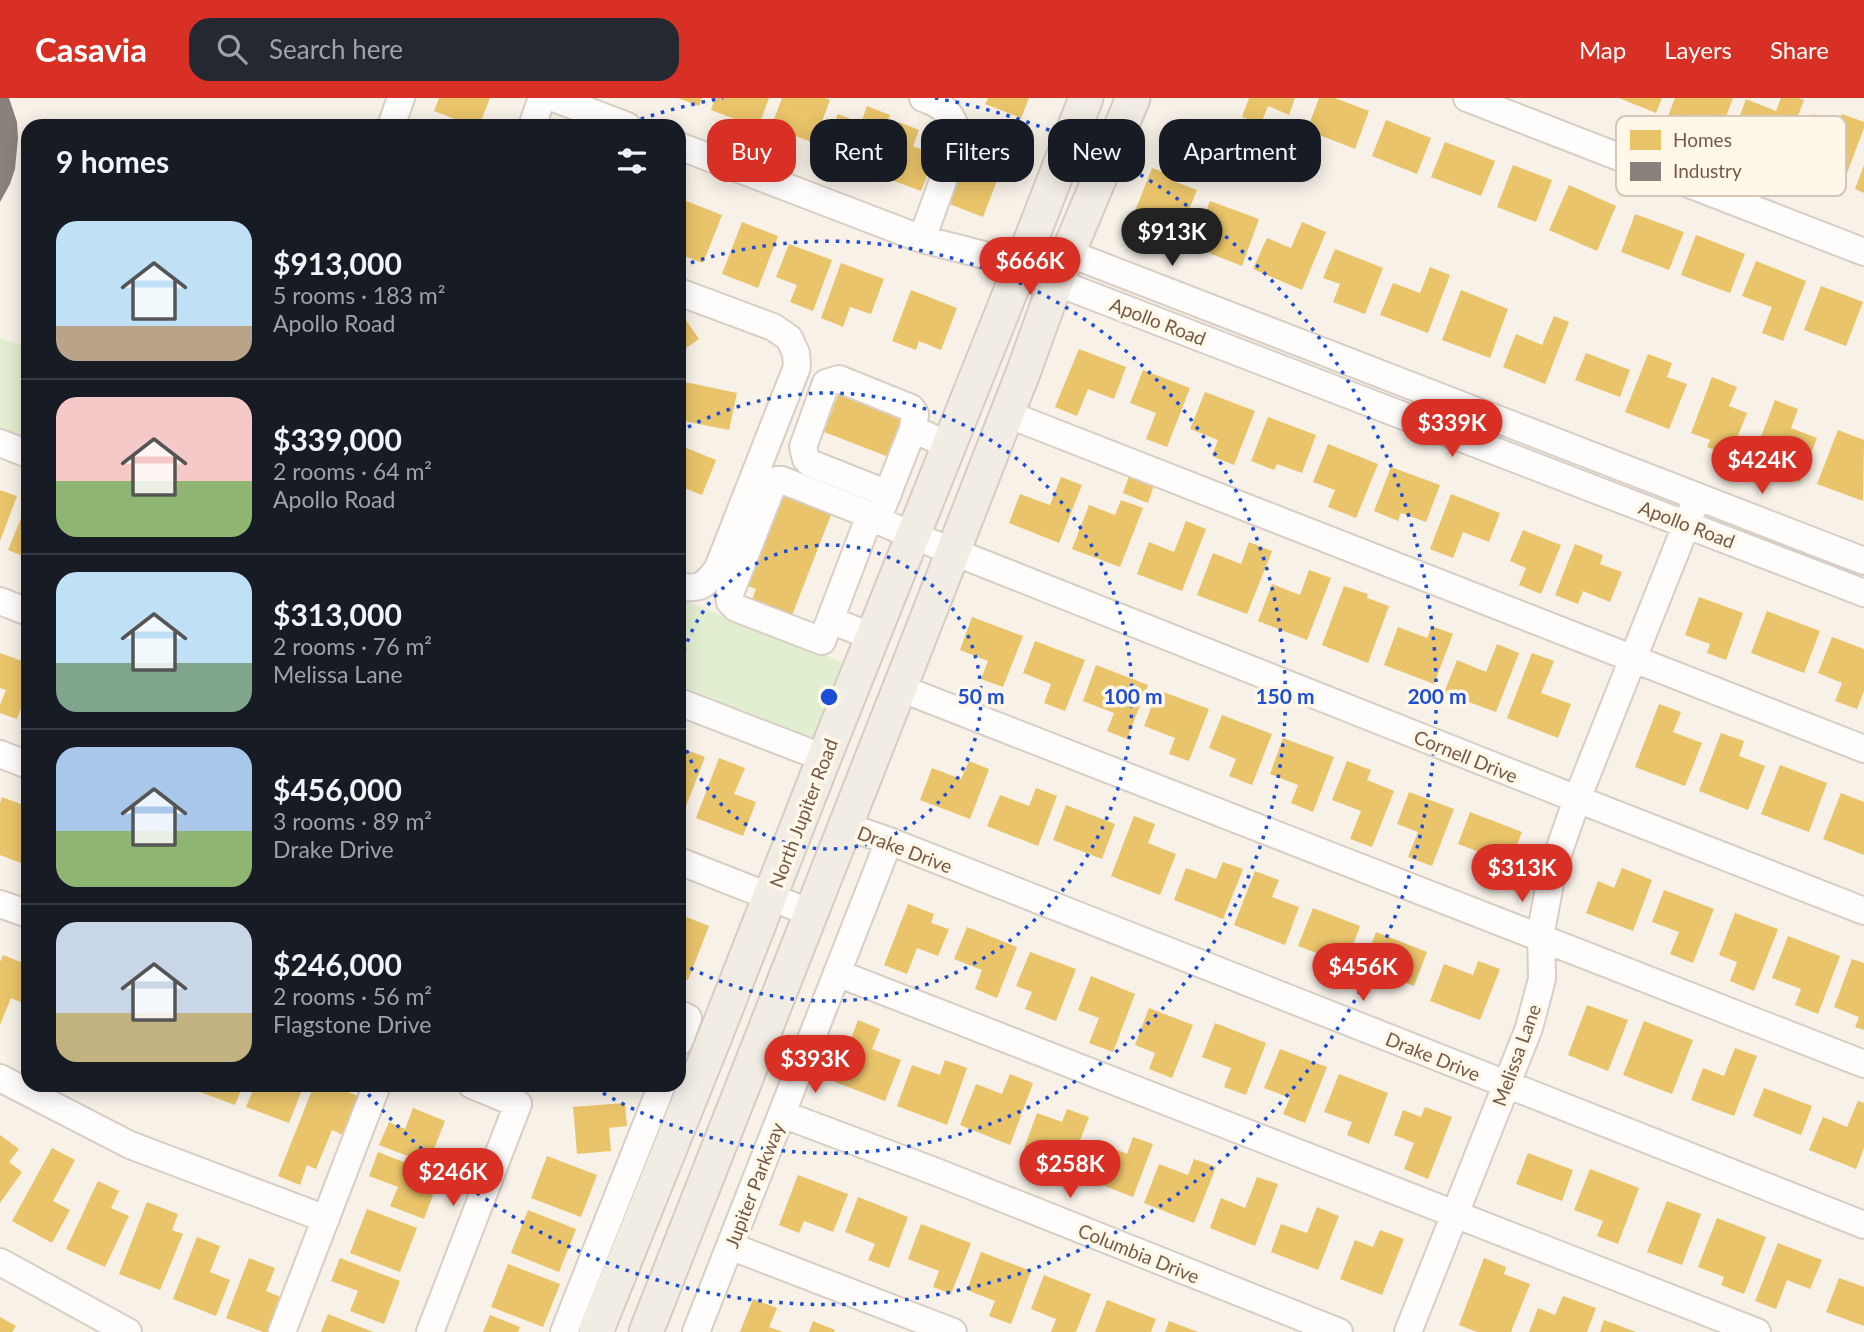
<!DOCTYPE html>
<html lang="en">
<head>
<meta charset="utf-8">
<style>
  body { margin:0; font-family:Lato,sans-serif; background:#242831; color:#f1f3f6; height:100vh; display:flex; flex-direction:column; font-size:26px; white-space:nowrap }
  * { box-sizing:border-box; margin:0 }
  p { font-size:23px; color:#9ea1a6 }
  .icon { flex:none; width:38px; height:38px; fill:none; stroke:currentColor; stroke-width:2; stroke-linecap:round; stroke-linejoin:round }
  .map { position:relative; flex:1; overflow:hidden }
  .side { position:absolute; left:21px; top:21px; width:665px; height:973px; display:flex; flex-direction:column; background:#171b24; border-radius:21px; box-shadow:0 4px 18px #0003 }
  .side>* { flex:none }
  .hud { position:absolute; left:707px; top:21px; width:665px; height:63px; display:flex; gap:14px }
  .price { position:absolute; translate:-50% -60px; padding:0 16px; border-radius:24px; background:#d93025; color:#fff; font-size:23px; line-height:46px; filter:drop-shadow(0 2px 4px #0008) }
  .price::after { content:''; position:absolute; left:50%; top:42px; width:21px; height:16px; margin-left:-10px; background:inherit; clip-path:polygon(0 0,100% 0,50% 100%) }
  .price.on { background:#222; color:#fff }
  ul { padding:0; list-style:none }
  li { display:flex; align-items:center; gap:21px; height:175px; padding:0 35px }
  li+li { border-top:2px solid #363941 }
  li span { display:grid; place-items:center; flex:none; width:196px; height:140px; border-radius:21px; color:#555 }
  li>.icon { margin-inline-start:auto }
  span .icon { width:84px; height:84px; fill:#fffc; stroke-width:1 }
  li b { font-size:30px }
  h2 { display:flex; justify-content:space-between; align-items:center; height:84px; padding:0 35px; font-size:30px }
  .pill { padding:0 24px; border-radius:21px; background:#171b24; box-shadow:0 4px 18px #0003; font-size:24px; line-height:63px }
  .pill.on { background:#d93025; color:#fff }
  header { display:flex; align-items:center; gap:42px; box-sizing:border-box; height:98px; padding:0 35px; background:#d93025; color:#fff }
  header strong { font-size:33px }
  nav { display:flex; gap:38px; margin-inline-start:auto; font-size:24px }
  .search { width:490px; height:63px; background:#242831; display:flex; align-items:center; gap:18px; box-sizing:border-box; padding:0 24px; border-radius:21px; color:#9ea1a6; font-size:26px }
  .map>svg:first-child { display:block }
  .green { fill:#e2eed0 }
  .homes { fill:#e9c46a }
  .industry { fill:#8a817c }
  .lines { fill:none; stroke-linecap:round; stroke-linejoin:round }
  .minor-casing { stroke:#d8cec5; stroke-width:30 }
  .major-casing { stroke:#d6ccc3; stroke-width:37 }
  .minor { stroke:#fefdfb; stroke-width:26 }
  .major { stroke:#f2ede4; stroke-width:33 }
  .ring { fill:none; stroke:#1d4ed8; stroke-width:3.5; stroke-dasharray:3.5 7 }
  .labels { text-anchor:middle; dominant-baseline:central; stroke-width:7; stroke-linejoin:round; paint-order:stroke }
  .street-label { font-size:19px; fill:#765846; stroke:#fff7e8 }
  .key { fill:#fff7e8; stroke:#d6c7b7; stroke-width:2 }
  .key-label { font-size:19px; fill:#765846 }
  .centre { fill:#1d4ed8; stroke:#fff7e8; stroke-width:3.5 }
  .ring-label { font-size:21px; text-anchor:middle; font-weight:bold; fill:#1d4ed8; stroke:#fff7e8; stroke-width:7; stroke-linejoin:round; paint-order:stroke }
</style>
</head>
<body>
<header>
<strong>Casavia</strong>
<div class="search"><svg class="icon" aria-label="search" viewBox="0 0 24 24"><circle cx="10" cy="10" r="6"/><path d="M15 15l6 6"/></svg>Search here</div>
<nav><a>Map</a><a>Layers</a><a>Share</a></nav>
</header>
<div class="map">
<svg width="1864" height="1234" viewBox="0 0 1864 1234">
  <rect width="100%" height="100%" fill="#f7f1e7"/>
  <path class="green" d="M0 240 28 250V353L0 342Z
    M679 501 843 564 809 653 679 603Z"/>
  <path class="homes" d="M439 0H490L479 28H473L434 13Z
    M678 0H702L699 8Z
    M715 0H769L758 30 711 12Z
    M782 0H825L830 2 814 45 771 29Z
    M988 0H1029L1021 20 985 6Z
    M1249 0H1295L1289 17 1268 8 1261 26 1242 19Z
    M1319 0H1335L1369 13 1355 51 1307 32Z
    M1619 0H1662L1656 15Z
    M1675 0H1733L1719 37 1668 18Z
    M1781 0H1798L1804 2 1783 57 1762 49 1765 43 1735 31 1746 1 1776 13Z
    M867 8 890 17 869 72 823 54 838 16 861 25Z
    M1813 16 1838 26 1842 16 1864 24V30L1844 83 1795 64Z
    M1386 22 1431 40 1417 76 1372 58Z
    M899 24 919 32 913 48 935 57 921 93 878 77Z
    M1445 44 1495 63 1481 98 1431 79Z
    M967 53 1003 67 983 119 947 105Z
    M1513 67 1552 82 1536 124 1497 109Z
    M1864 67V95L1855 91Z
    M1152 70 1175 78 1173 83 1197 92 1179 136 1133 118Z
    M1569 87 1616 108 1597 153 1549 132Z
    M686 103 722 117 703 165 679 156V122Z
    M1210 103 1259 121 1242 168 1209 155 1216 138 1199 132Z
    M1635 116 1684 134 1669 172 1621 154Z
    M742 124 778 138 758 190 722 176Z
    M1302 124 1326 134 1302 192 1253 171 1267 140 1291 150Z
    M1696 137 1745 156 1730 195 1681 177Z
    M789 146 832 162 813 213 790 204 797 187 776 179Z
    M1335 151 1383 170 1365 216 1333 204 1340 186 1323 180Z
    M1756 163 1806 183 1783 243 1762 235 1772 209 1742 198Z
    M841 165 884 181 871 216 850 209 843 229 821 220Z
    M1430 169 1450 177 1428 235 1380 217 1393 185 1420 195Z
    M1821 188 1863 204 1846 248 1804 232Z
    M911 192 957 210 941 252 919 243 916 252 892 243Z
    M1461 192 1508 211 1490 260 1442 242Z
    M679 212 699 241 679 255Z
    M1554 218 1569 224 1545 286 1503 269 1516 236 1542 247Z
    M1079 251 1126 269 1114 301 1088 291 1077 318 1055 309Z
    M1586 255 1630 272 1620 299 1575 282Z
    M1648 256 1672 265 1667 279 1687 286 1669 331 1625 314Z
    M1143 272 1190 290 1167 349 1146 341 1156 315 1130 305Z
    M1712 279 1737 289 1729 308 1747 315 1730 357 1707 349 1710 342 1691 335Z
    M685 284 737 295 729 332 679 322Z
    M840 292 905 318 889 359 824 334Z
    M1205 294 1255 313 1234 367 1212 358 1218 342 1190 331Z
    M1775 302 1798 311 1791 330 1817 340 1800 384 1751 365Z
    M1268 319 1316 337 1302 375 1277 366 1274 372 1251 363Z
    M1838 332 1864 342 1863 403 1817 386Z
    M1328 346 1378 366 1356 420 1328 409 1335 392 1313 384Z
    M679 347 716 362 702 397 679 388Z
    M1391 369 1440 387 1426 424 1401 415 1398 423 1374 413Z
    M1129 378 1154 387 1148 405 1123 395Z
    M1061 379 1082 387 1059 445 1009 425 1020 396 1050 407Z
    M786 390 834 409 789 525 749 509 756 491 748 488Z
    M0 392 17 398 0 443Z
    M1451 396 1500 415 1489 444 1463 434 1453 460 1430 451Z
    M1121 402 1143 410 1120 469 1072 451 1089 407 1115 417Z
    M28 403V460L8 452Z
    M1186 423 1206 431 1182 493 1137 476 1149 444 1174 454Z
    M1523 432 1561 447 1541 496 1519 487 1526 470 1510 463Z
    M1249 444 1272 453 1247 516 1197 497 1213 455 1241 466Z
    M1575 446 1603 457 1600 466 1622 474 1610 504 1583 493 1578 506 1555 497Z
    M1309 472 1331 480 1307 542 1258 523 1272 486 1300 497Z
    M1344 488 1368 496 1367 500 1389 508 1368 565 1322 547Z
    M1699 499 1743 515 1726 562 1707 555 1710 546 1685 537Z
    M1767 513 1820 533 1804 575 1751 555Z
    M972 519 1023 538 1003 589 981 581 988 563 960 552Z
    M1432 528 1453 536 1434 586 1384 567 1398 529 1427 540Z
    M1832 539 1864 551V593L1857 611 1835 603 1842 585 1818 575Z
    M1035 543 1085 562 1065 613 1044 605 1051 586 1023 575Z
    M1497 546 1519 555 1496 614 1444 595 1457 562 1486 574Z
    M0 555 28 565V592L17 621 0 615V607L6 592 0 590Z
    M1532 555 1554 563 1541 595 1571 606 1558 640 1507 620Z
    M1096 567 1148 587 1127 641 1107 633 1114 615 1083 603Z
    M1158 592 1209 611 1189 663 1169 656 1175 640 1144 628Z
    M1659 606 1681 614 1673 634 1702 645 1685 688 1635 669Z
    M1222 617 1272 636 1252 687 1229 678 1236 661 1209 650Z
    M1721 635 1744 643 1739 658 1765 668 1748 712 1699 693Z
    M1283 640 1334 659 1313 714 1291 705 1298 687 1270 676Z
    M679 649 705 659 685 711 679 709Z
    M719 660 745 670 734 696 756 704 743 738 696 720Z
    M969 663 989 671 970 721 920 702 932 670 961 681Z
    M1347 663 1371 672 1367 682 1394 693 1372 749 1350 741 1361 713 1332 702Z
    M1780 667 1827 685 1809 734 1761 716Z
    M1036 690 1057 698 1038 748 987 728 1000 697 1029 708Z
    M1409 694 1454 711 1432 768 1408 759 1418 734 1397 726Z
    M1841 695 1864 704V757L1823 741Z
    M2 699 28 709V761L26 767 0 757V705Z
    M1066 707 1115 726 1102 761 1053 742Z
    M1470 714 1522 734 1502 785 1480 776 1487 757 1458 746Z
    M1134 718 1155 726 1148 745 1176 756 1160 797 1111 778Z
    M1223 764 1243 771 1223 821 1174 802 1186 770 1216 781Z
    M1622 770 1652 782 1633 833 1586 815 1598 783 1614 790Z
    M1255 773 1279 782 1272 799 1299 809 1285 847 1234 827Z
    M1664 792 1714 811 1693 865 1670 856 1679 834 1652 824Z
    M908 806 934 816 931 825 949 831 938 858 917 850 907 876 884 867Z
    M1313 810 1360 828 1346 866 1298 848Z
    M1735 815 1778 831 1754 893 1730 883 1737 864 1719 857Z
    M679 816 709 828 688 882 679 879Z
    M967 829 1017 849 997 900 975 891 982 872 954 861Z
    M1376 834 1427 854 1414 888 1363 868Z
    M1788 838 1840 858 1818 916 1795 907 1801 891 1772 880Z
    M1030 854 1076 871 1056 923 1025 911 1032 894 1016 888Z
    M3 857 28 867V907L11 900 0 927V864Z
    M1852 861 1864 865V932L1855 929 1859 919 1834 909Z
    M1478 863 1500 871 1480 922 1430 903 1444 866 1473 877Z
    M1091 878 1135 896 1113 954 1089 945 1099 920 1078 912Z
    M1587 907 1628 922 1608 973 1568 957Z
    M1149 910 1193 927 1172 980 1149 971 1155 955 1135 947Z
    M858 922 880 931 872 951 901 962 885 1003 835 984Z
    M1644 923 1693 942 1672 996 1623 977Z
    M1215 925 1266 945 1246 997 1224 989 1231 970 1202 959Z
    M1735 950 1757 958 1734 1018 1691 1002 1703 970 1724 978Z
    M1280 951 1327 969 1305 1025 1283 1016 1290 1000 1264 990Z
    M945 962 967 970 947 1027 897 1008 912 967 940 977Z
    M1010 976 1033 985 1010 1047 960 1027 976 986 1002 996Z
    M1339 976 1388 995 1369 1046 1347 1037 1352 1024 1324 1014Z
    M193 987H243L235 1007 192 991Z
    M255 987H304L289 1025 246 1009Z
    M314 987H330L360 999 345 1038 332 1032 316 1071 307 1067 300 1087 278 1078Z
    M1764 990 1812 1008 1801 1037 1753 1018Z
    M1858 1003 1864 1005V1050L1856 1071 1809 1052 1823 1019 1847 1029Z
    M625 1005 627 1028 609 1030 611 1053 577 1056 573 1009Z
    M1425 1009 1452 1019 1428 1081 1404 1071 1414 1045 1394 1037 1403 1012 1421 1019Z
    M413 1010 445 1023 428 1066 379 1047 389 1024 405 1031Z
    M1067 1011 1089 1019 1070 1068 1024 1050 1037 1015 1062 1024Z
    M0 1037 19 1051 9 1064 22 1074 0 1105Z
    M1133 1039 1153 1046 1133 1099 1084 1080 1097 1044 1127 1056Z
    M52 1050 75 1062 53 1103 70 1112 52 1145 12 1123Z
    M378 1054 440 1078 424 1121 390 1108 398 1089 369 1078Z
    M1528 1055 1573 1072 1562 1103 1516 1086Z
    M547 1058 597 1077 581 1119 531 1100Z
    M1194 1061 1216 1069 1194 1125 1144 1105 1159 1066 1188 1077Z
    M1590 1071 1639 1090 1618 1146 1597 1138 1603 1123 1574 1112Z
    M798 1077 848 1096 833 1134 804 1123 799 1135 779 1127Z
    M1257 1079 1278 1086 1255 1148 1210 1130 1221 1100 1245 1110Z
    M98 1083 119 1093 111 1110 129 1118 105 1169 66 1151Z
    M858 1099 908 1119 889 1170 868 1162 875 1146 845 1134Z
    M1667 1103 1701 1116 1682 1167 1647 1154Z
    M147 1104 178 1116 172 1132 183 1136 160 1192 119 1176Z
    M1317 1109 1339 1118 1318 1172 1271 1154 1281 1126 1307 1135Z
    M367 1111 417 1130 400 1174 350 1155Z
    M528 1112 576 1131 559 1174 511 1155Z
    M1717 1120 1766 1139 1744 1196 1721 1187 1724 1179 1698 1169Z
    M921 1126 971 1145 951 1196 933 1189 939 1173 908 1161Z
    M1380 1132 1404 1141 1382 1197 1340 1181 1355 1142 1373 1149Z
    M197 1139 220 1148 210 1174 230 1182 216 1218 173 1201Z
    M1778 1145 1822 1162 1810 1191 1787 1182 1776 1211 1755 1203Z
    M981 1154 1031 1173 1011 1226 989 1218 995 1203 967 1192Z
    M249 1160 275 1170 266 1193 283 1200 270 1234H263L226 1220Z
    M340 1160 400 1183 384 1226 350 1213 358 1193 331 1183Z
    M1484 1160 1506 1169 1504 1176 1530 1186 1511 1234H1477L1459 1227Z
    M508 1166 560 1186 543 1229 491 1209Z
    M1044 1177 1091 1196 1076 1234H1051L1056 1221 1031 1211Z
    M1839 1180 1864 1189V1228L1826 1214Z
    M1563 1198 1596 1210 1587 1234H1529L1538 1210 1555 1217Z
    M753 1201 777 1210 769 1229 783 1234H740Z
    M1107 1202 1156 1221 1151 1234H1095Z
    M328 1216 373 1234H321Z
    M490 1217 520 1229 518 1234H483Z
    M0 1219 16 1228 12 1234H0Z
    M1604 1222 1636 1234H1600Z
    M813 1223 835 1232 834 1234H809Z
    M1169 1223 1198 1234H1165Z"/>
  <path class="industry" d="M0 0H9L17 24 18 40 15 71 10 86 0 104Z"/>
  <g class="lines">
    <g class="minor-casing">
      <path id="minor" d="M554 0 627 28
        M1467 0 1864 154
        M391 28 401 0
        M532 28 542 0
        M679 48 922 141 988 158 1864 495
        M922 141 958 41C954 16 945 8 923 0
        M1052 160 1068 155 1864 463
        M679 194 773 229 789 240 796 255 797 269 718 470C705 488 701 491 679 489
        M1007 316 1864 651
        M0 345 28 356
        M888 396 810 365 806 361 803 349 826 285 839 281 911 310 915 316 913 331
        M882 410 913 331 950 348
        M870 417 822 543 736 510 730 504 729 498 773 386 777 382H782L870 417 877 422 914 438 1577 701 1864 813
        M0 503 28 514
        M830 522 873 539
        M900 590 1864 966
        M679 604 824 660
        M0 656 28 667
        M846 728 889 743 1864 1127
        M679 763 811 815
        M0 806 28 816
        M837 875 1757 1234
        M679 916 688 920 679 944
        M0 980 130 1047 326 1121
        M782 1016 939 1075 1339 1234
        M730 1148 953 1234
        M0 1164 128 1234
        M282 1234 377 987
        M430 1234 518 1006 472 987
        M564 1234 662 987
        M696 1234 889 743
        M1408 1234 1529 930 1542 881 1541 833 1553 770 1577 701 1693 410"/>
    </g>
    <g class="major-casing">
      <path id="major" d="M596 1234 716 936 824 660 1020 170 1086 0
        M646 1234 915 551 1023 275 1056 184 1133 0"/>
    </g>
    <use href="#minor" class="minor"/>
    <use href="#major" class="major"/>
  </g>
  <g class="ring">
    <path d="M679 574A152 152 0 1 1 679 624"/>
    <path d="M679 334A304 304 0 1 1 679 864"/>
    <path d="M681 168A456 456 0 1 1 591 988"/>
    <path d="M621 28A608 608 0 0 1 723 0M935 0A608 608 0 1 1 363 990"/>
  </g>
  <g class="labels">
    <g class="street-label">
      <text transform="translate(1158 223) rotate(21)">Apollo Road</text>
      <text transform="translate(1687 426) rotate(21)">Apollo Road</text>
      <text transform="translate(1466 658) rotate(22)">Cornell Drive</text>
      <text transform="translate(803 715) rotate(-69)">North Jupiter Road</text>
      <text transform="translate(905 751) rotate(21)">Drake Drive</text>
      <text transform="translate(1516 957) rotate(-70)">Melissa Lane</text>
      <text transform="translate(1433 958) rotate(22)">Drake Drive</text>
      <text transform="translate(754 1087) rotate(-69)">Jupiter Parkway</text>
      <text transform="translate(1139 1155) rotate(22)">Columbia Drive</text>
    </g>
  </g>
  <rect x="1616" y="18" width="230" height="80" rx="10" class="key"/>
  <rect x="1630" y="32" width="31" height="20" fill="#e9c46a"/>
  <rect x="1630" y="64" width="31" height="19" fill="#8a817c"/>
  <g class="key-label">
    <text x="1673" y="49">Homes</text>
    <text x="1673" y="80">Industry</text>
  </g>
  <circle cx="829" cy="599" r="10" class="centre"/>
  <g class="ring-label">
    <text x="981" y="606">50 m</text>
    <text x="1133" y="606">100 m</text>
    <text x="1285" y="606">150 m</text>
    <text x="1437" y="606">200 m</text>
  </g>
</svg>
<b class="price on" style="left:1172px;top:170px">$913K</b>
<b class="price" style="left:1030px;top:199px">$666K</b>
<b class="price" style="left:1452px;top:361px">$339K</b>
<b class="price" style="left:1762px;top:398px">$424K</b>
<b class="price" style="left:1522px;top:806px">$313K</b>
<b class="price" style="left:1363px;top:905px">$456K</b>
<b class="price" style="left:815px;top:997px">$393K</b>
<b class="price" style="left:1070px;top:1102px">$258K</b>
<b class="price" style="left:453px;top:1110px">$246K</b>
<div class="hud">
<a class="pill on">Buy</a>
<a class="pill">Rent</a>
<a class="pill">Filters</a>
<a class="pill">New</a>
<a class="pill">Apartment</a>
</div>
<section class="side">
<h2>9 homes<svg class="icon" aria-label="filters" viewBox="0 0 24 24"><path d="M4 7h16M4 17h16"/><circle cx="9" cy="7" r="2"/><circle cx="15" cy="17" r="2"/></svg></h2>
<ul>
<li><span style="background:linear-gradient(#bfe0f5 75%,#b9a48a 0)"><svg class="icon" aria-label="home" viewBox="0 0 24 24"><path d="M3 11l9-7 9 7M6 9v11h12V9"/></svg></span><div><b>$913,000</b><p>5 rooms · 183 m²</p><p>Apollo Road</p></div></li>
<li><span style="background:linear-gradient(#f6c9c9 60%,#8fb573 0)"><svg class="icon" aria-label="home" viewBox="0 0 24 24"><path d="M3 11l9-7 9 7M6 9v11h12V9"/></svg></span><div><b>$339,000</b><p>2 rooms · 64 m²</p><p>Apollo Road</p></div></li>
<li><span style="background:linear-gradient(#bfe0f5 65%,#7fa58c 0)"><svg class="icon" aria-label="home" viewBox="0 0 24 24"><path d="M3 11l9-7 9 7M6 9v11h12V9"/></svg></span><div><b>$313,000</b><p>2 rooms · 76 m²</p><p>Melissa Lane</p></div></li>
<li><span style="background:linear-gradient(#a9c7e8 60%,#8fb573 0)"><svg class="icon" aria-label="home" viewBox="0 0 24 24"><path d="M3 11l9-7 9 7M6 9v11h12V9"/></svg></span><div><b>$456,000</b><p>3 rooms · 89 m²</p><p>Drake Drive</p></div></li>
<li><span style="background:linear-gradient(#c9d6e8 65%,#c2b280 0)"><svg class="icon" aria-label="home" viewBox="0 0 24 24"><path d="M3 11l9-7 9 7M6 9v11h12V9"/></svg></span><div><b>$246,000</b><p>2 rooms · 56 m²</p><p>Flagstone Drive</p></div></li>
</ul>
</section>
</div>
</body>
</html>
